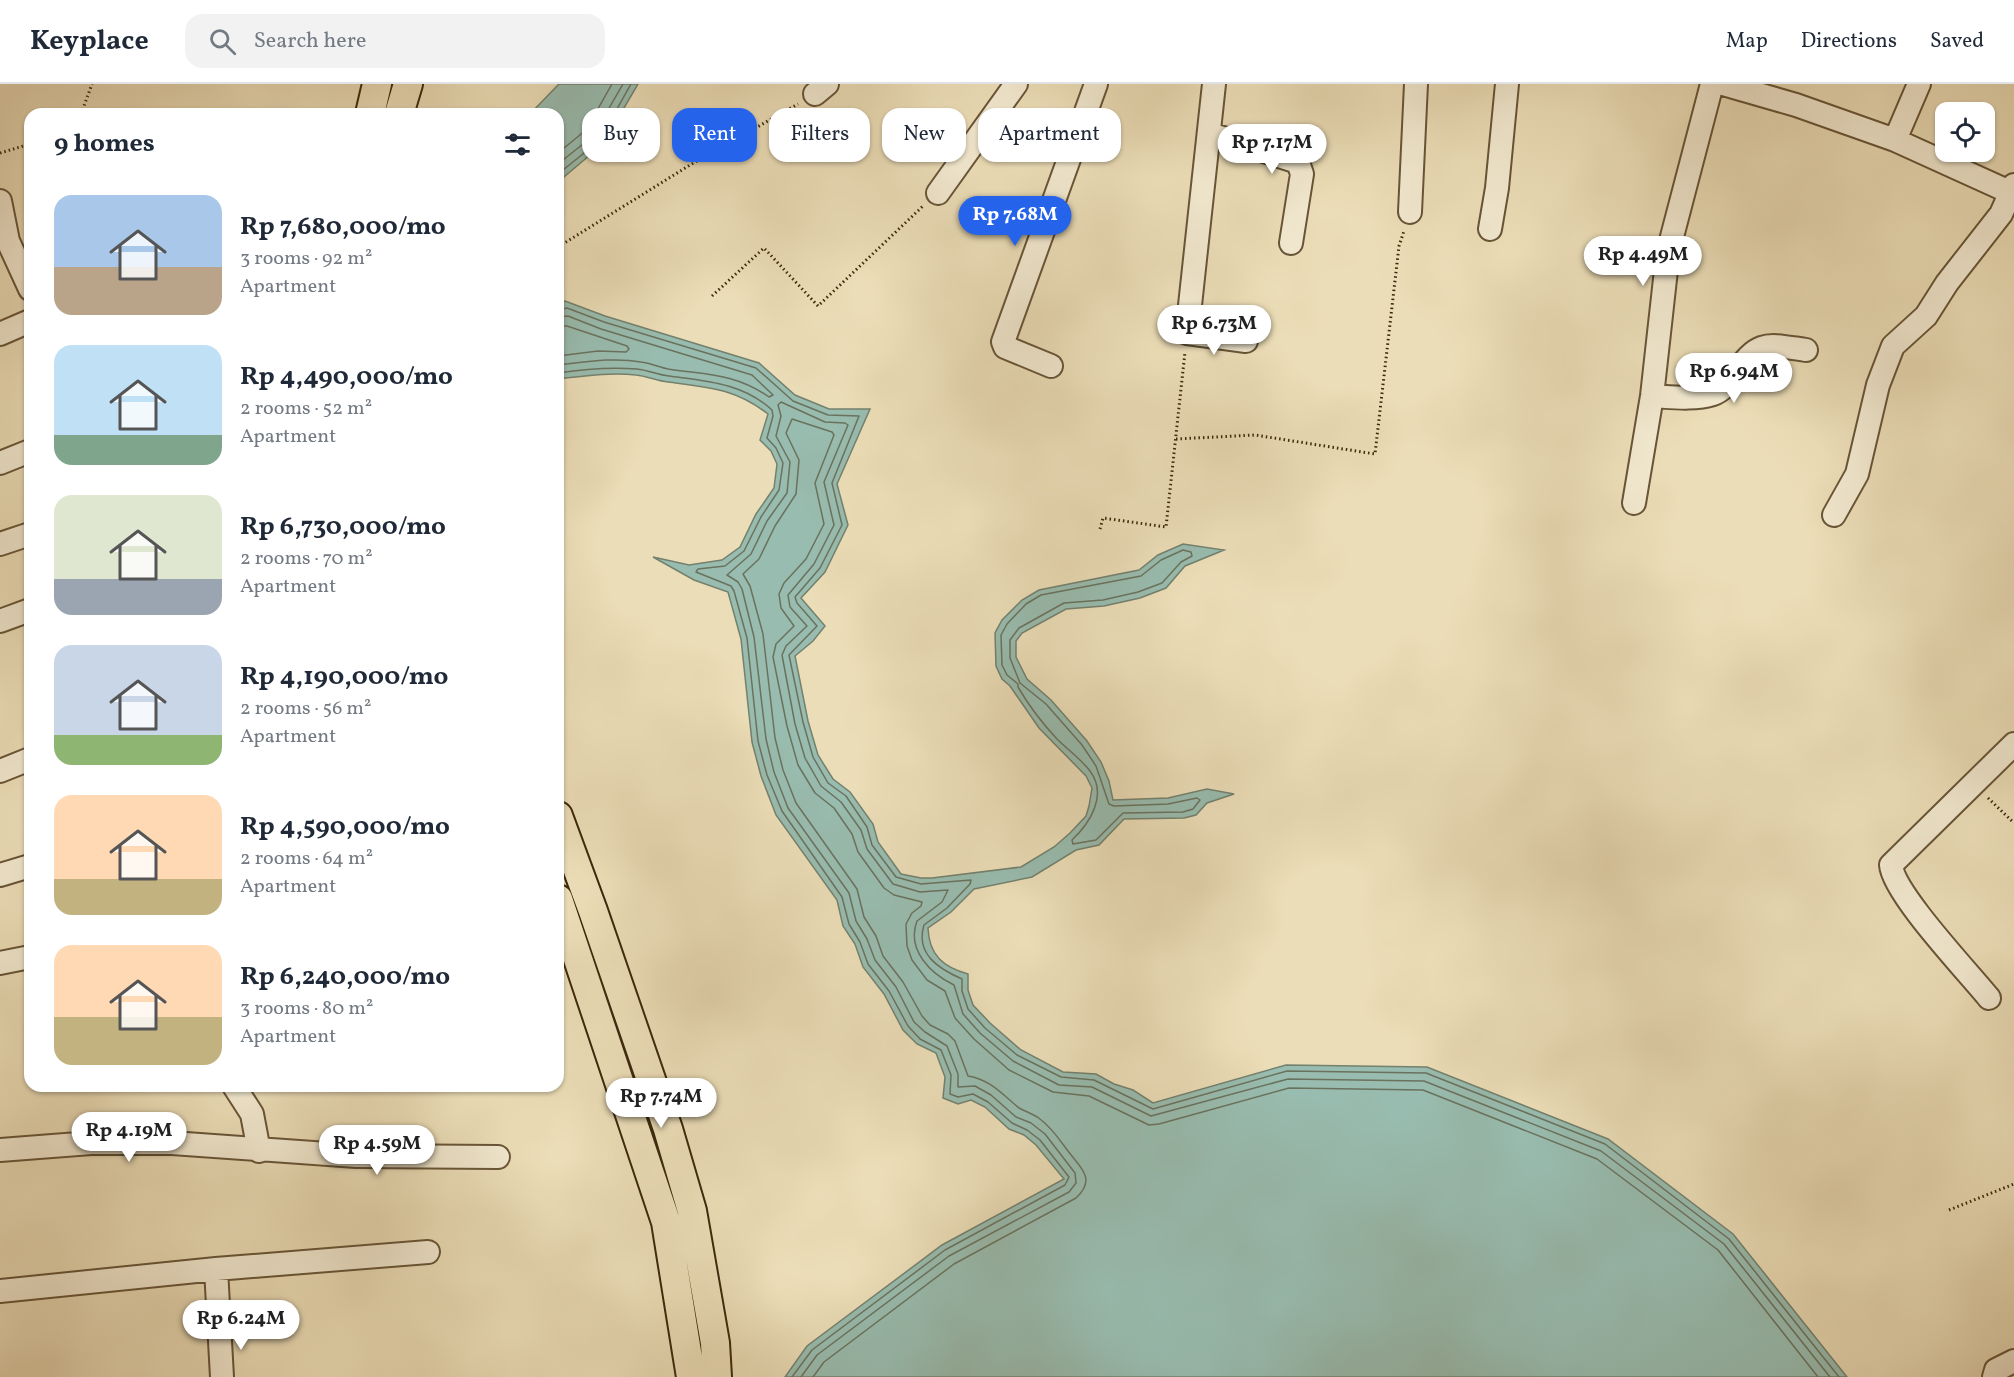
<!DOCTYPE html>
<html lang="en">
<head>
<meta charset="utf-8">
<style>
  body { margin:0; font-family:Vollkorn,serif; background:#f2f2f3; color:#1f2937; height:100vh; display:flex; flex-direction:column; font-size:22px; white-space:nowrap }
  * { box-sizing:border-box; margin:0 }
  p { font-size:20px; color:#747a83 }
  .icon { flex:none; width:33px; height:33px; fill:none; stroke:currentColor; stroke-width:2; stroke-linecap:round; stroke-linejoin:round }
  .map { position:relative; flex:1; overflow:hidden }
  .side { position:absolute; left:24px; top:24px; width:540px; height:984px; display:flex; flex-direction:column; background:#fff; border-radius:18px; box-shadow:0 2px 4px #0004 }
  .side>* { flex:none }
  .top-card { position:absolute; left:582px; top:24px; width:570px; height:54px; display:flex; gap:12px }
  .controls { position:absolute; left:1935px; top:18px; display:grid; gap:12px }
  .controls a { display:grid; place-items:center; width:60px; height:60px; border-radius:12px; background:#fff; box-shadow:0 2px 4px #0004; font-size:30px }
  .price { position:absolute; translate:-50% -51px; padding:0 14px; border-radius:21px; background:#fff; color:#222; font-size:20px; line-height:39px; filter:drop-shadow(0 2px 3px #0008) }
  .price::after { content:''; position:absolute; left:50%; top:36px; width:18px; height:14px; margin-left:-9px; background:inherit; clip-path:polygon(0 0,100% 0,50% 100%) }
  .price.active { background:#2563eb; color:#fff }
  ul { padding:0; list-style:none }
  li { display:flex; align-items:center; gap:18px; height:150px; padding:0 30px }
  li span { display:grid; place-items:center; flex:none; width:168px; height:120px; border-radius:18px; color:#555 }
  li>.icon { margin-inline-start:auto }
  span .icon { width:72px; height:72px; fill:#fffc; stroke-width:1 }
  li b { font-size:26px }
  h2 { display:flex; justify-content:space-between; align-items:center; height:72px; padding:0 30px; font-size:26px }
  .chip { padding:0 21px; border-radius:18px; background:#fff; box-shadow:0 2px 4px #0004; font-size:21px; line-height:54px }
  .chip.active { background:#2563eb; color:#fff }
  header { display:flex; align-items:center; gap:36px; box-sizing:border-box; height:84px; padding:0 30px; background:#fff; border-bottom:2px solid #e0e1e3 }
  header strong { font-size:28px }
  nav { display:flex; gap:33px; margin-inline-start:auto; font-size:21px }
  .search { width:420px; height:54px; background:#f2f2f3; display:flex; align-items:center; gap:15px; box-sizing:border-box; padding:0 21px; border-radius:18px; color:#747a83; font-size:22px }
  .map>svg:first-child { display:block }
  .water { fill:#98bcaf; stroke:#73816e; stroke-width:1.5 }
  .lines { fill:none; stroke-linecap:round; stroke-linejoin:round }
  .shore { stroke:#6a725e; stroke-width:1.5 }
  .minor-casing { stroke:#685537; stroke-width:26 }
  .major-casing { stroke:#3c280c; stroke-width:32 }
  .path { stroke:#3c280c; stroke-width:3; stroke-dasharray:1.5 3; stroke-linecap:butt }
  .minor { stroke:#f2e9d0; stroke-width:22 }
  .major { stroke:#ebddb7; stroke-width:28 }
</style>
</head>
<body>
<header>
<strong>Keyplace</strong>
<div class="search"><svg class="icon" aria-label="search" viewBox="0 0 24 24"><circle cx="10" cy="10" r="6"/><path d="M15 15l6 6"/></svg>Search here</div>
<nav><a>Map</a><a>Directions</a><a>Saved</a></nav>
</header>
<div class="map">
<svg width="2014" height="1293" viewBox="0 0 2014 1293">
  <rect width="100%" height="100%" fill="#ebddb7"/>
  <filter id="stains"><feTurbulence type="fractalNoise" baseFrequency=".00333" numOctaves="4"/><feColorMatrix values="0 0 0 0 .2 0 0 0 0 .09 0 0 0 0 .02 0 0 0 .5 -.17"/></filter>
  <radialGradient id="worn" r=".72"><stop offset=".6" stop-color="#630" stop-opacity="0"/><stop offset="1" stop-color="#630" stop-opacity=".3"/></radialGradient>
  <path class="water" d="M559 0H638L603 60 558 98V30H530Z
    M565 217 605 232 759 279 795 311 829 325H870L837 400 848 441 825 488 801 514 825 542 813 557 795 572 808 637 818 671 833 695 850 708 873 740 878 758 901 790 921 794H932L1021 783 1054 763 1070 749 1086 732 1089 722 1092 704 1086 692 1039 644 1010 602 1002 595 996 582 995 549 1002 536 1022 516 1039 506 1139 486 1158 471 1183 460 1224 466 1185 482 1166 504 1140 514 1104 522 1066 525 1022 549 1016 557V573L1027 595 1051 616 1087 657 1101 678 1109 697 1113 716 1168 714 1207 705 1234 710 1207 719 1196 731 1184 734 1124 735 1099 761 1076 766 1032 793 974 805 951 828 928 844C929 871 943 883 968 890V906L973 921 990 939 1021 966 1063 988 1096 990 1114 1000 1133 1006 1153 1019 1286 981 1427 983 1608 1055 1733 1150 1847 1293H785L807 1262 942 1161 1064 1095 1036 1061 1024 1051 1009 1045 985 1023 971 1016 958 1020 943 1014 945 993 936 969 917 960 903 946 884 910 863 883 855 860 843 842 837 816 776 731 761 692 752 658 741 555 728 508 694 496 653 473 689 481 722 476 740 463 756 430 774 404 777 380 771 367 760 356 768 330C735 304 707 303 668 298 657 297 647 292 636 291 610 288 584 292 558 295V221Z"/>
  <g class="lines">
    <path class="shore" d="M558 69 586 46 612 0
      M558 80 593 52 623 0
      M558 90 599 57 631 0
      M558 226 567 224 604 238 756 284 793 317 828 331 859 332 832 399 842 441 820 484 795 513 797 519 817 542 789 571 803 638 813 673 828 699 846 712 867 743 872 761 896 793 921 800 971 796 970 800 947 824 924 841C915 870 939 885 962 895V907L968 925 985 944 1017 971 1061 993 1094 996 1153 1025 1287 987 1426 989 1605 1060 1729 1155 1839 1293
      M558 233 568 232 601 245 752 291 773 311 769 313C735 289 706 291 668 285 659 283 650 279 641 278 614 273 585 278 558 281
      M558 242H567L627 262 629 265 626 268 598 267 558 272
      M558 289C584 285 610 283 637 285 648 286 658 291 669 292 706 297 743 299 772 326L773 332 767 354 776 364 783 379 779 406 761 433 744 467 725 482 698 485 696 488 731 502 734 507 747 554 758 657 767 691 782 727 842 813 849 840 860 858 868 880 889 907 908 942 920 955 941 966 951 991 950 1010 958 1013 973 1010 988 1018 1012 1039 1027 1046 1040 1056 1069 1093 1065 1101 945 1166 812 1266 792 1293
      M1183 466 1191 468 1192 472 1181 478 1162 499 1138 508 1103 516 1064 519 1019 544 1010 556V574L1020 599 1046 620 1082 661 1096 682 1109 720 1114 722 1168 720 1197 714 1200 716 1193 725 1183 728 1123 729 1096 756 1073 760 1072 756C1090 739 1108 711 1090 687 1081 675 1068 666 1057 655 1042 639 1029 622 1018 603V600L1007 591 1002 581 1001 551 1007 540 1026 520 1041 511 1141 492 1161 476Z
      M801 1293 817 1271 949 1172 1069 1108 1076 1099 1075 1089 1045 1050 1031 1039 1016 1033 991 1011 975 1002 958 1003V990L947 962 925 948 914 938 896 903 875 876 867 855 856 837 849 809 788 724 774 688 766 655 754 553 742 505 738 498 727 491 751 470 767 437 787 409 790 378 776 352 781 332 778 321 781 318 825 338 845 339 848 341 824 398 834 441 814 480 788 511 790 523 807 542 786 562 782 571 795 640 805 674 821 702 841 718 861 746 867 765 893 800 920 808 948 806 942 818 917 837C906 866 931 890 954 901L963 930 980 949 1013 977 1059 1001 1092 1003 1151 1032 1288 995 1424 997 1601 1067 1724 1160 1830 1293
      M813 1293 824 1278 954 1180 1076 1114C1097 1095 1080 1083 1068 1067 1059 1055 1052 1044 1040 1035 1034 1030 1026 1028 1019 1024 1002 1010 991 996 968 992L955 957 948 950 930 941 922 932 903 898 883 872 876 852 864 833 857 805 796 719 783 686 775 654 763 550 750 502 743 490 759 475 775 442 796 410 799 376 786 349 792 335 832 348 834 351 815 399 824 440 806 475 784 499 779 510 781 524 794 542 776 560 773 573 787 642 798 681 815 709 834 724 852 750 858 768 884 804 894 811 922 818 921 822 912 829 906 840 907 862 912 876 927 896 945 907 955 934 974 955 1009 986 1053 1008 1089 1012 1149 1041 1159 1040 1289 1004 1423 1006 1597 1075 1718 1166 1818 1293"/>
    <g class="minor-casing">
      <path id="minor" d="M1214 0 1187 249 1246 257
        M1723 0 1796 21 1895 56 2014 110
        M815 10 827 0
        M1210 50 1298 78 1302 90 1291 159
        M1895 56 1919 0
        M938 109 1016 0
        M0 117 8 157 30 205
        M1410 128 1416 0
        M1490 145 1497 104 1507 0
        M0 250 30 237
        M1051 282 1005 263 1003 258 1096 0
        M1652 312C1672 313 1694 316 1713 310 1722 307 1728 299 1734 291 1759 256 1765 260 1806 266
        M0 379 30 367
        M1634 419 1652 312 1668 168 1712 0
        M1834 431 1857 390 1878 301 1893 262 1926 232 1947 199 2001 130 2014 101
        M0 460 30 450
        M0 537 30 526
        M0 687 30 675
        M0 791 30 782
        M0 879 30 873
        M1989 914C1968 888 1893 809 1891 781L2014 660
        M234 1002 252 1030 259 1067
        M0 1066 91 1059H172L356 1072 498 1073
        M216 1185 222 1293
        M0 1207 216 1185 428 1168
        M1994 1293 1996 1286 2014 1277"/>
    </g>
    <g class="major-casing">
      <path id="major" d="M370 30 377 0
        M399 30 408 0
        M558 732 593 827 668 1045 692 1127 715 1259 717 1293
        M558 815 666 1138 691 1293"/>
    </g>
    <path class="path" d="M81 30 92 0
      M0 69 30 60
      M558 163 690 81 798 20
      M712 212 764 164 818 222 923 122
      M1176 355 1255 351 1375 370 1399 162 1404 147
      M1100 445 1103 434 1166 443 1185 268
      M1988 714 2014 739
      M1949 1126 2014 1100"/>
    <use href="#minor" class="minor"/>
    <use href="#major" class="major"/>
  </g>
  <rect width="100%" height="100%" filter="url(#stains)"/>
  <rect width="100%" height="100%" fill="url(#worn)"/>
</svg>
<div class="controls">
<a><svg class="icon" aria-label="locate" viewBox="0 0 24 24"><circle cx="12" cy="12" r="6"/><path d="M12 2v4M12 18v4M2 12h4M18 12h4"/></svg></a>
</div>
<b class="price" style="left:1272px;top:91px">Rp 7.17M</b>
<b class="price active" style="left:1015px;top:163px">Rp 7.68M</b>
<b class="price" style="left:1643px;top:203px">Rp 4.49M</b>
<b class="price" style="left:1214px;top:272px">Rp 6.73M</b>
<b class="price" style="left:1734px;top:320px">Rp 6.94M</b>
<b class="price" style="left:661px;top:1045px">Rp 7.74M</b>
<b class="price" style="left:129px;top:1079px">Rp 4.19M</b>
<b class="price" style="left:377px;top:1092px">Rp 4.59M</b>
<b class="price" style="left:241px;top:1267px">Rp 6.24M</b>
<div class="top-card">
<a class="chip">Buy</a>
<a class="chip active">Rent</a>
<a class="chip">Filters</a>
<a class="chip">New</a>
<a class="chip">Apartment</a>
</div>
<section class="side">
<h2>9 homes<svg class="icon" aria-label="filters" viewBox="0 0 24 24"><path d="M4 7h16M4 17h16"/><circle cx="9" cy="7" r="2"/><circle cx="15" cy="17" r="2"/></svg></h2>
<ul>
<li><span style="background:linear-gradient(#a9c7e8 60%,#b9a48a 0)"><svg class="icon" aria-label="home" viewBox="0 0 24 24"><path d="M3 11l9-7 9 7M6 9v11h12V9"/></svg></span><div><b>Rp 7,680,000/mo</b><p>3 rooms · 92 m²</p><p>Apartment</p></div></li>
<li><span style="background:linear-gradient(#bfe0f5 75%,#7fa58c 0)"><svg class="icon" aria-label="home" viewBox="0 0 24 24"><path d="M3 11l9-7 9 7M6 9v11h12V9"/></svg></span><div><b>Rp 4,490,000/mo</b><p>2 rooms · 52 m²</p><p>Apartment</p></div></li>
<li><span style="background:linear-gradient(#dfe7d0 70%,#9aa5b1 0)"><svg class="icon" aria-label="home" viewBox="0 0 24 24"><path d="M3 11l9-7 9 7M6 9v11h12V9"/></svg></span><div><b>Rp 6,730,000/mo</b><p>2 rooms · 70 m²</p><p>Apartment</p></div></li>
<li><span style="background:linear-gradient(#c9d6e8 75%,#8fb573 0)"><svg class="icon" aria-label="home" viewBox="0 0 24 24"><path d="M3 11l9-7 9 7M6 9v11h12V9"/></svg></span><div><b>Rp 4,190,000/mo</b><p>2 rooms · 56 m²</p><p>Apartment</p></div></li>
<li><span style="background:linear-gradient(#ffd9b3 70%,#c2b280 0)"><svg class="icon" aria-label="home" viewBox="0 0 24 24"><path d="M3 11l9-7 9 7M6 9v11h12V9"/></svg></span><div><b>Rp 4,590,000/mo</b><p>2 rooms · 64 m²</p><p>Apartment</p></div></li>
<li><span style="background:linear-gradient(#ffd9b3 60%,#c2b280 0)"><svg class="icon" aria-label="home" viewBox="0 0 24 24"><path d="M3 11l9-7 9 7M6 9v11h12V9"/></svg></span><div><b>Rp 6,240,000/mo</b><p>3 rooms · 80 m²</p><p>Apartment</p></div></li>
</ul>
</section>
</div>
</body>
</html>
